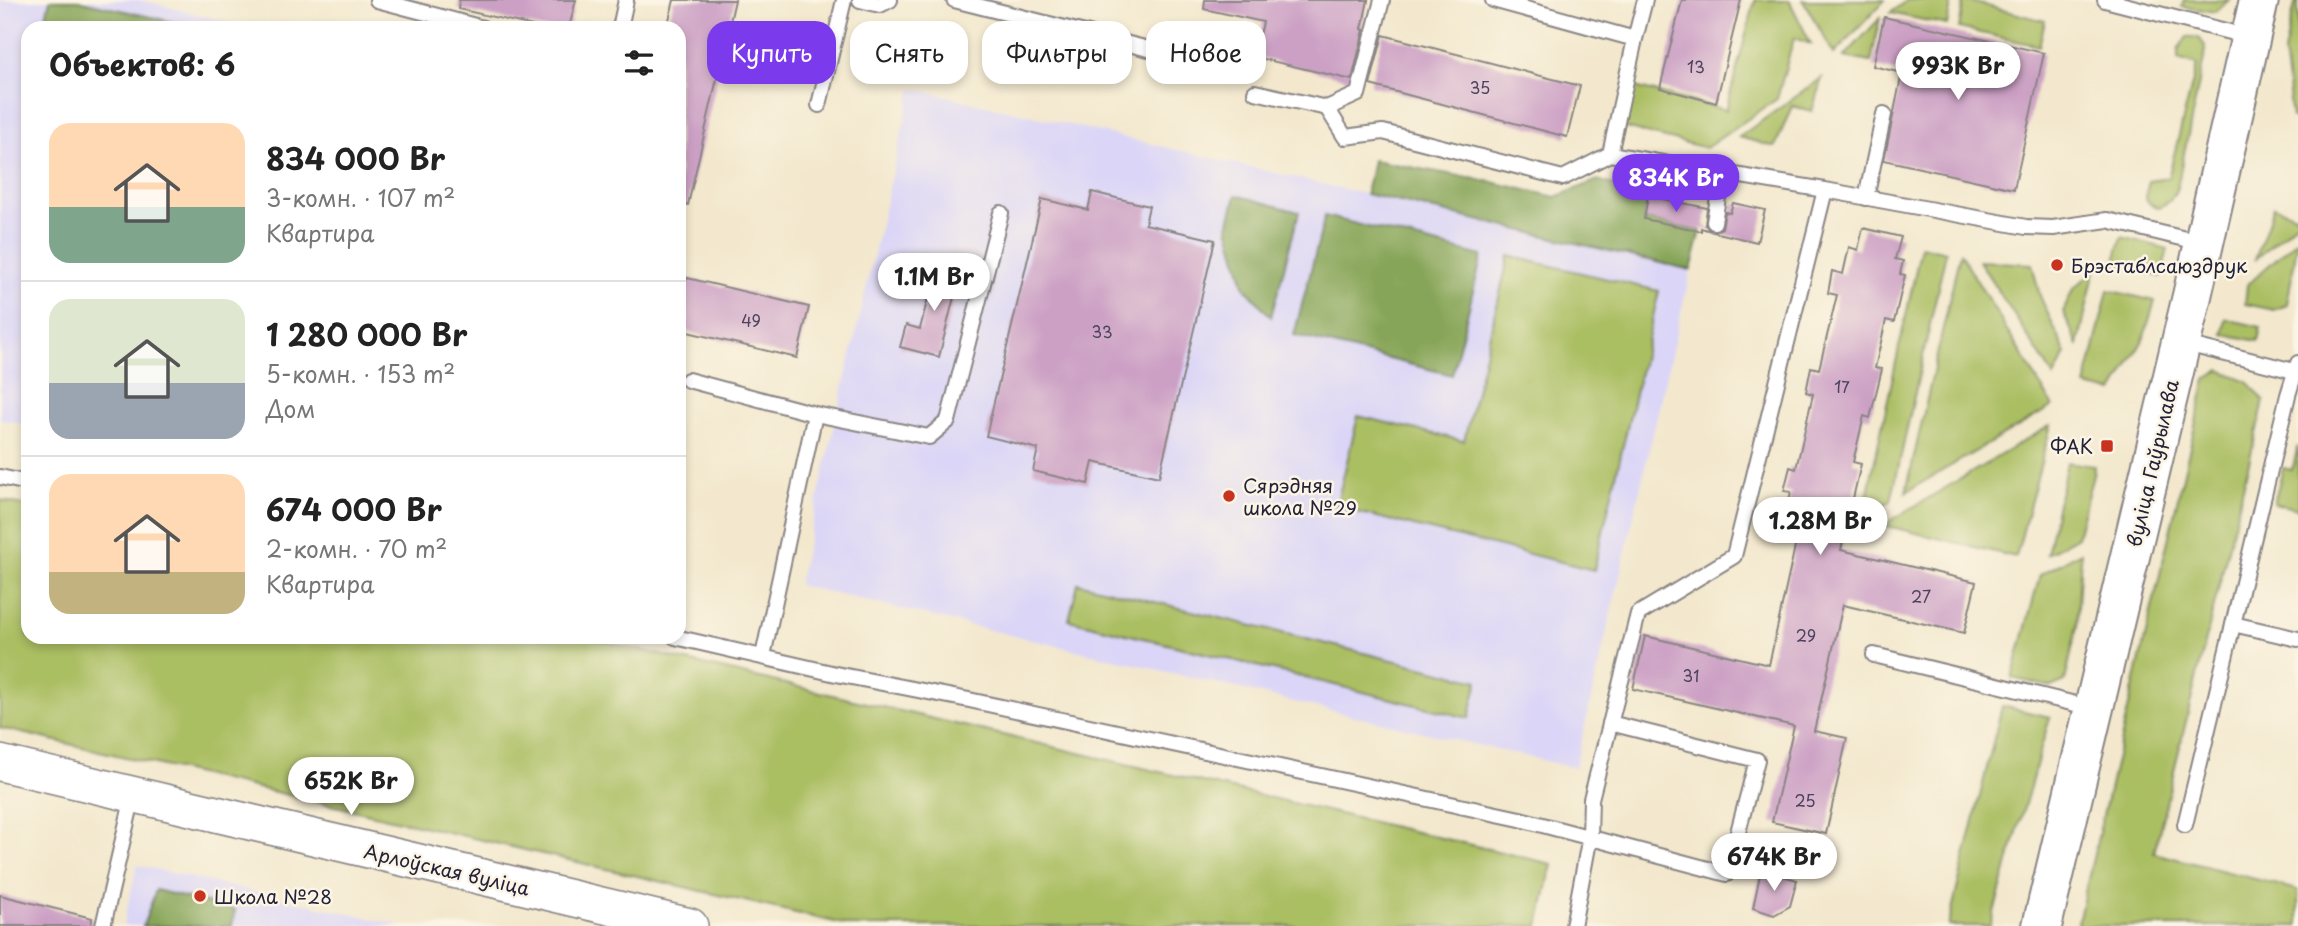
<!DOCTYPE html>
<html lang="ru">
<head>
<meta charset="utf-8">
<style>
  body { margin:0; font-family:"Playpen Sans",sans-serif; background:#f6f6f6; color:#222; height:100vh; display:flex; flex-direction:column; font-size:26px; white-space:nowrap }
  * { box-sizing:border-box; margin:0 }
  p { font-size:23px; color:#767676 }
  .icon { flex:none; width:38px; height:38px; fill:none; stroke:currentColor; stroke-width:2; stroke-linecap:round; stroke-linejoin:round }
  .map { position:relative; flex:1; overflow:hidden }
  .panel { position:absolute; left:21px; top:21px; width:665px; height:623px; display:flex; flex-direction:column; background:#fff; border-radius:21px; box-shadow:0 4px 10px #0003 }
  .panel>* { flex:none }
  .banner { position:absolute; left:707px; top:21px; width:665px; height:63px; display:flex; gap:14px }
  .price { position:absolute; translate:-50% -60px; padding:0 16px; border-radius:24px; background:#fff; color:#222; font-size:23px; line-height:46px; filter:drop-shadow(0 2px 4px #0008) }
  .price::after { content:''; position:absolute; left:50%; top:42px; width:21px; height:16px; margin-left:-10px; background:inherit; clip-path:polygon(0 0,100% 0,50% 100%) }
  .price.on { background:#7c3aed; color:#fff }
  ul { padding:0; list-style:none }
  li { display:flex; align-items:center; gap:21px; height:175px; padding:0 28px }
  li+li { border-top:2px solid #e0e0e0 }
  li span { display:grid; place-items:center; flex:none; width:196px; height:140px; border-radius:21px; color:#555 }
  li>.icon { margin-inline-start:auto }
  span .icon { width:84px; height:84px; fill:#fffc; stroke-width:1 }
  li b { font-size:30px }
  h2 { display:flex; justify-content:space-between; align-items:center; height:84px; padding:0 28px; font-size:30px }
  .pill { padding:0 24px; border-radius:21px; background:#fff; box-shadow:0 4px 10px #0003; font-size:24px; line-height:63px }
  .pill.on { background:#7c3aed; color:#fff }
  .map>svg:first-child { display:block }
  .built { fill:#dbd6f7 }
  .green { fill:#aabe62; stroke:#66704e; stroke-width:2 }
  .forest { fill:#87a558; stroke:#54644a; stroke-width:2 }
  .building { fill:#cca0c5 }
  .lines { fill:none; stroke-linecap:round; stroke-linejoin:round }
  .service-casing { stroke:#8a8584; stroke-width:18 }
  .tertiary-casing { stroke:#8a8584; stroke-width:38 }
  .primary-casing { stroke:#8a8584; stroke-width:42 }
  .service { stroke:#fff; stroke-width:14 }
  .tertiary { stroke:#fff; stroke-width:35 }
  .primary { stroke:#fff; stroke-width:38 }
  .poi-dot { fill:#c8321e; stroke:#fcf5e5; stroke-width:2.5 }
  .labels { text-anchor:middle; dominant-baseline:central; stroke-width:5; stroke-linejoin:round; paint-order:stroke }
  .number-label { font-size:16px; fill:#4c425e }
  .poi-label { font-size:19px; fill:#22223b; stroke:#fcf5e5; text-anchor:start }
  .street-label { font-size:19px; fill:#22223b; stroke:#fcf5e5 }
</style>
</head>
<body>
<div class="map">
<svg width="2298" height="926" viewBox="0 0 2298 926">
  <rect width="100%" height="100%" fill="#fcf5e5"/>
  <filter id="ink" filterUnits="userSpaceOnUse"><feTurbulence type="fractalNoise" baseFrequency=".0143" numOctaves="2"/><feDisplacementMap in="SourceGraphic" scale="14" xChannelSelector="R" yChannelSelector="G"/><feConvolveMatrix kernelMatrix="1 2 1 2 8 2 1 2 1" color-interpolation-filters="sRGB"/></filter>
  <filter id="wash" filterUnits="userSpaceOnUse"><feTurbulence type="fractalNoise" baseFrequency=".00686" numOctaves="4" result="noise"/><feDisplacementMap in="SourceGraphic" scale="28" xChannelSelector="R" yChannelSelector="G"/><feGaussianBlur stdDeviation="1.57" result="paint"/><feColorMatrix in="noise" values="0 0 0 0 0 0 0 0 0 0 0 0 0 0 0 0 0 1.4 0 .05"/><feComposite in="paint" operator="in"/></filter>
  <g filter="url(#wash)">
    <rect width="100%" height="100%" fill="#f3e8cd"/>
    <path class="built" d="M0 0H140L253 28H28V425L0 419Z
      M912 88 1691 270 1575 768 798 585Z
      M137 865 404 926H123Z"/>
    <path class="green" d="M1755 0H1789L1811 44 1794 38 1777 99 1706 148 1621 127 1631 86 1726 110Z
      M1803 0H1885L1834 54Z
      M1907 0H1952L1947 25 1890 13Z
      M1964 0 2045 21 2039 46 1959 28Z
      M2184 0H2229L2215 12 2182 7Z
      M2296 0H2298V119L2292 118 2284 52Z
      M1880 18 1871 62 1844 57Z
      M2187 37C2198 36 2202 39 2206 49L2177 188C2173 197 2169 204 2159 208L2149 203 2145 197 2149 181 2168 178 2197 65 2178 59V49Z
      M1822 78 1812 111 1792 106 1775 147 1739 137Z
      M2274 206 2298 216V221L2255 260Z
      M2122 237 2168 249 2161 277 2114 264Z
      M2298 239 2287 305 2274 310 2245 304 2247 285Z
      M1921 246 1946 252 1891 501 1863 515Z
      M1960 253 2053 406 1906 492Z
      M1509 256 1659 291 1594 570 1336 507 1358 416 1464 441Z
      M1979 261 2032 264 2040 296 2066 354 2054 377Z
      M2095 270 2078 345 2063 312 2073 289Z
      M2108 290 2155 301 2143 340 2113 392 2085 386Z
      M2226 319 2261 327 2258 341 2223 334Z
      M2220 370 2248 381 2264 401 2154 853 2298 890V926H2077L2206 379Z
      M2051 425 2016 557 1883 525Z
      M2298 446V509L2274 503 2283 468 2292 470Z
      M2067 462 2095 466 2077 537 2047 554Z
      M0 500 28 506V637H585L1552 864 1539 926H852L0 728Z
      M2081 552 2077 626 2065 681 2051 687 2012 678 2040 575Z
      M1078 583 1478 681 1469 718 1069 620Z
      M2002 706 2050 717 1990 926H1948Z"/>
    <path class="forest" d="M50 0H78L198 28H43Z
      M1373 160 1492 182 1556 197 1598 180 1648 196 1644 219 1701 231 1691 270 1366 194Z
      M1236 195 1299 212 1271 317 1245 288 1228 227Z
      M1325 216 1482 256 1452 375 1294 335Z
      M156 890 235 910 232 926H143Z"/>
    <g id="blocks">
      <path class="building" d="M459 0H576L569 28H542L458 9Z
        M674 0H735L688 205 679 204V28H667Z
        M1205 0H1368L1362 29 1364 30 1352 80 1255 57 1263 22 1204 9Z
        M1682 0H1741L1716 103 1660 88Z
        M1884 17 2044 53 2014 189 1884 160 1902 73 1873 66Z
        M1383 35 1580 86 1567 137 1370 85Z
        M1092 192 1149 206 1145 224 1215 240 1159 477 1093 462 1088 484 1033 471 1038 449 986 436 1042 199 1088 210Z
        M1648 196 1707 208 1705 225 1711 231 1701 228V231L1644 219Z
        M1733 203 1765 210 1757 242 1713 232 1722 228 1725 212 1730 213Z
        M1863 228 1901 237 1895 259 1903 261 1900 274 1905 275 1894 322 1886 320 1875 368 1882 369 1870 418 1864 416 1853 462 1861 464 1841 550 1976 582 1964 633 1843 605 1814 731 1847 738 1826 834 1772 822 1794 726 1633 689 1645 636 1769 665 1798 533 1782 529 1791 492 1784 491 1790 467 1796 469 1813 394 1806 392 1811 367 1819 369 1837 295 1828 293 1832 271 1843 274 1849 247 1858 250Z
        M937 262 961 269 939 357 900 347 906 325 920 329Z
        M679 276 809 307 797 358 679 330Z
        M1761 870 1797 880 1790 906 1774 915 1753 908Z
        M0 895 92 918 91 926H0Z"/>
    </g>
  </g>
  <g filter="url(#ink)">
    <use href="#blocks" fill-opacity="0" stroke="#8a8584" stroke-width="2"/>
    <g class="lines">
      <g class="service-casing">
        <path id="service" d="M377 0 483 28
          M860 0 880 5 890 0
          M954 0 1228 69
          M1493 0 1635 39 1610 154 1825 190
          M2105 0 2249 37
          M620 28 626 0
          M1635 39 1645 0
          M1255 92 1327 108 1345 137 1383 132 1563 178 1610 154
          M819 105 844 0
          M1327 108 1358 94 1382 0
          M1866 198 1884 114
          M1714 222 1722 173
          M2182 343 2298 372
          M688 380 815 414 763 656
          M815 414 929 437 948 421 1001 213
          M0 477 28 483
          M2233 624 2298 639
          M675 637 836 674 969 700 1520 819 1727 874 1757 760 1610 723
          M1874 655 2092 708
          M2185 825 2288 395 2298 363
          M103 926 133 796
          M1573 926 1590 836 1591 799 1638 614 1734 556 1825 190 2026 227 2053 228 2107 220 2202 243"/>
      </g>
      <g class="tertiary-casing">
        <path id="tertiary" d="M0 763 690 926"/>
      </g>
      <g class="primary-casing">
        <path id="primary" d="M2042 926 2192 296 2259 0"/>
      </g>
      <use href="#service" class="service"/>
      <use href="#tertiary" class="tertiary"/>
      <use href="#primary" class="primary"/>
    </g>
  </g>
  <g class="poi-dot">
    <circle cx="2057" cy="265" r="7"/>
    <rect x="2100" y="439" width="14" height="14" rx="3.5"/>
    <circle cx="1229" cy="496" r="7"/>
    <circle cx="200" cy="896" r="7"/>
  </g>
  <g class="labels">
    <g class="number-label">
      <text x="1696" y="66">13</text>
      <text x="1480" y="87">35</text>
      <text x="751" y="320">49</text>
      <text x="1102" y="331">33</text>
      <text x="1842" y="386">17</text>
      <text x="1921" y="596">27</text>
      <text x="1806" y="635">29</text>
      <text x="1691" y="675">31</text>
      <text x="1805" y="800">25</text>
    </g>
    <g class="poi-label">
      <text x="2071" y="265">Брэстаблсаюздрук</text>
      <text x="2093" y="446" text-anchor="end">ФАК</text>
      <text x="1243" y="485">Сярэдняя<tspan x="1243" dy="22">школа №29</tspan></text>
      <text x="214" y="896">Школа №28</text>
    </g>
    <g class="street-label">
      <text transform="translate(2152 463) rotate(-77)">вуліца Гаўрылава</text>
      <text transform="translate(447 869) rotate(13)">Арлоўская вуліца</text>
    </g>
  </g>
</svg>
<b class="price" style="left:1958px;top:102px">993K Br</b>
<b class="price on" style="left:1676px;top:214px">834K Br</b>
<b class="price" style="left:934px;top:313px">1.1M Br</b>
<b class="price" style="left:1820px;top:557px">1.28M Br</b>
<b class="price" style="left:351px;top:817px">652K Br</b>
<b class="price" style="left:1774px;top:893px">674K Br</b>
<div class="banner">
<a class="pill on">Купить</a>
<a class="pill">Снять</a>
<a class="pill">Фильтры</a>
<a class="pill">Новое</a>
</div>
<section class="panel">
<h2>Объектов: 6<svg class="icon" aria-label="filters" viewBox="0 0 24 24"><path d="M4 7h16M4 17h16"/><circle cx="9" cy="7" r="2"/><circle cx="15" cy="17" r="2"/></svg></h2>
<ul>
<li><span style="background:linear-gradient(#ffd9b3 60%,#7fa58c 0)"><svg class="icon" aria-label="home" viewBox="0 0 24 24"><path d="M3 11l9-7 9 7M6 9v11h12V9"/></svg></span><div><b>834 000 Br</b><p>3-комн. · 107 m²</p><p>Квартира</p></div></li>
<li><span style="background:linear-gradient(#dfe7d0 60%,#9aa5b1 0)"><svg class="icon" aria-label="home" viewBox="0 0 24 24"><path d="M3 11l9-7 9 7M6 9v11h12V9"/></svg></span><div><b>1 280 000 Br</b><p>5-комн. · 153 m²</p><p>Дом</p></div></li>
<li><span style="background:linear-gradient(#ffd9b3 70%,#c2b280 0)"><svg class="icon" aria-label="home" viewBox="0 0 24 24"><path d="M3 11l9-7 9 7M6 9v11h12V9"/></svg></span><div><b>674 000 Br</b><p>2-комн. · 70 m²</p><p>Квартира</p></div></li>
</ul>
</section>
</div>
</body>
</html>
